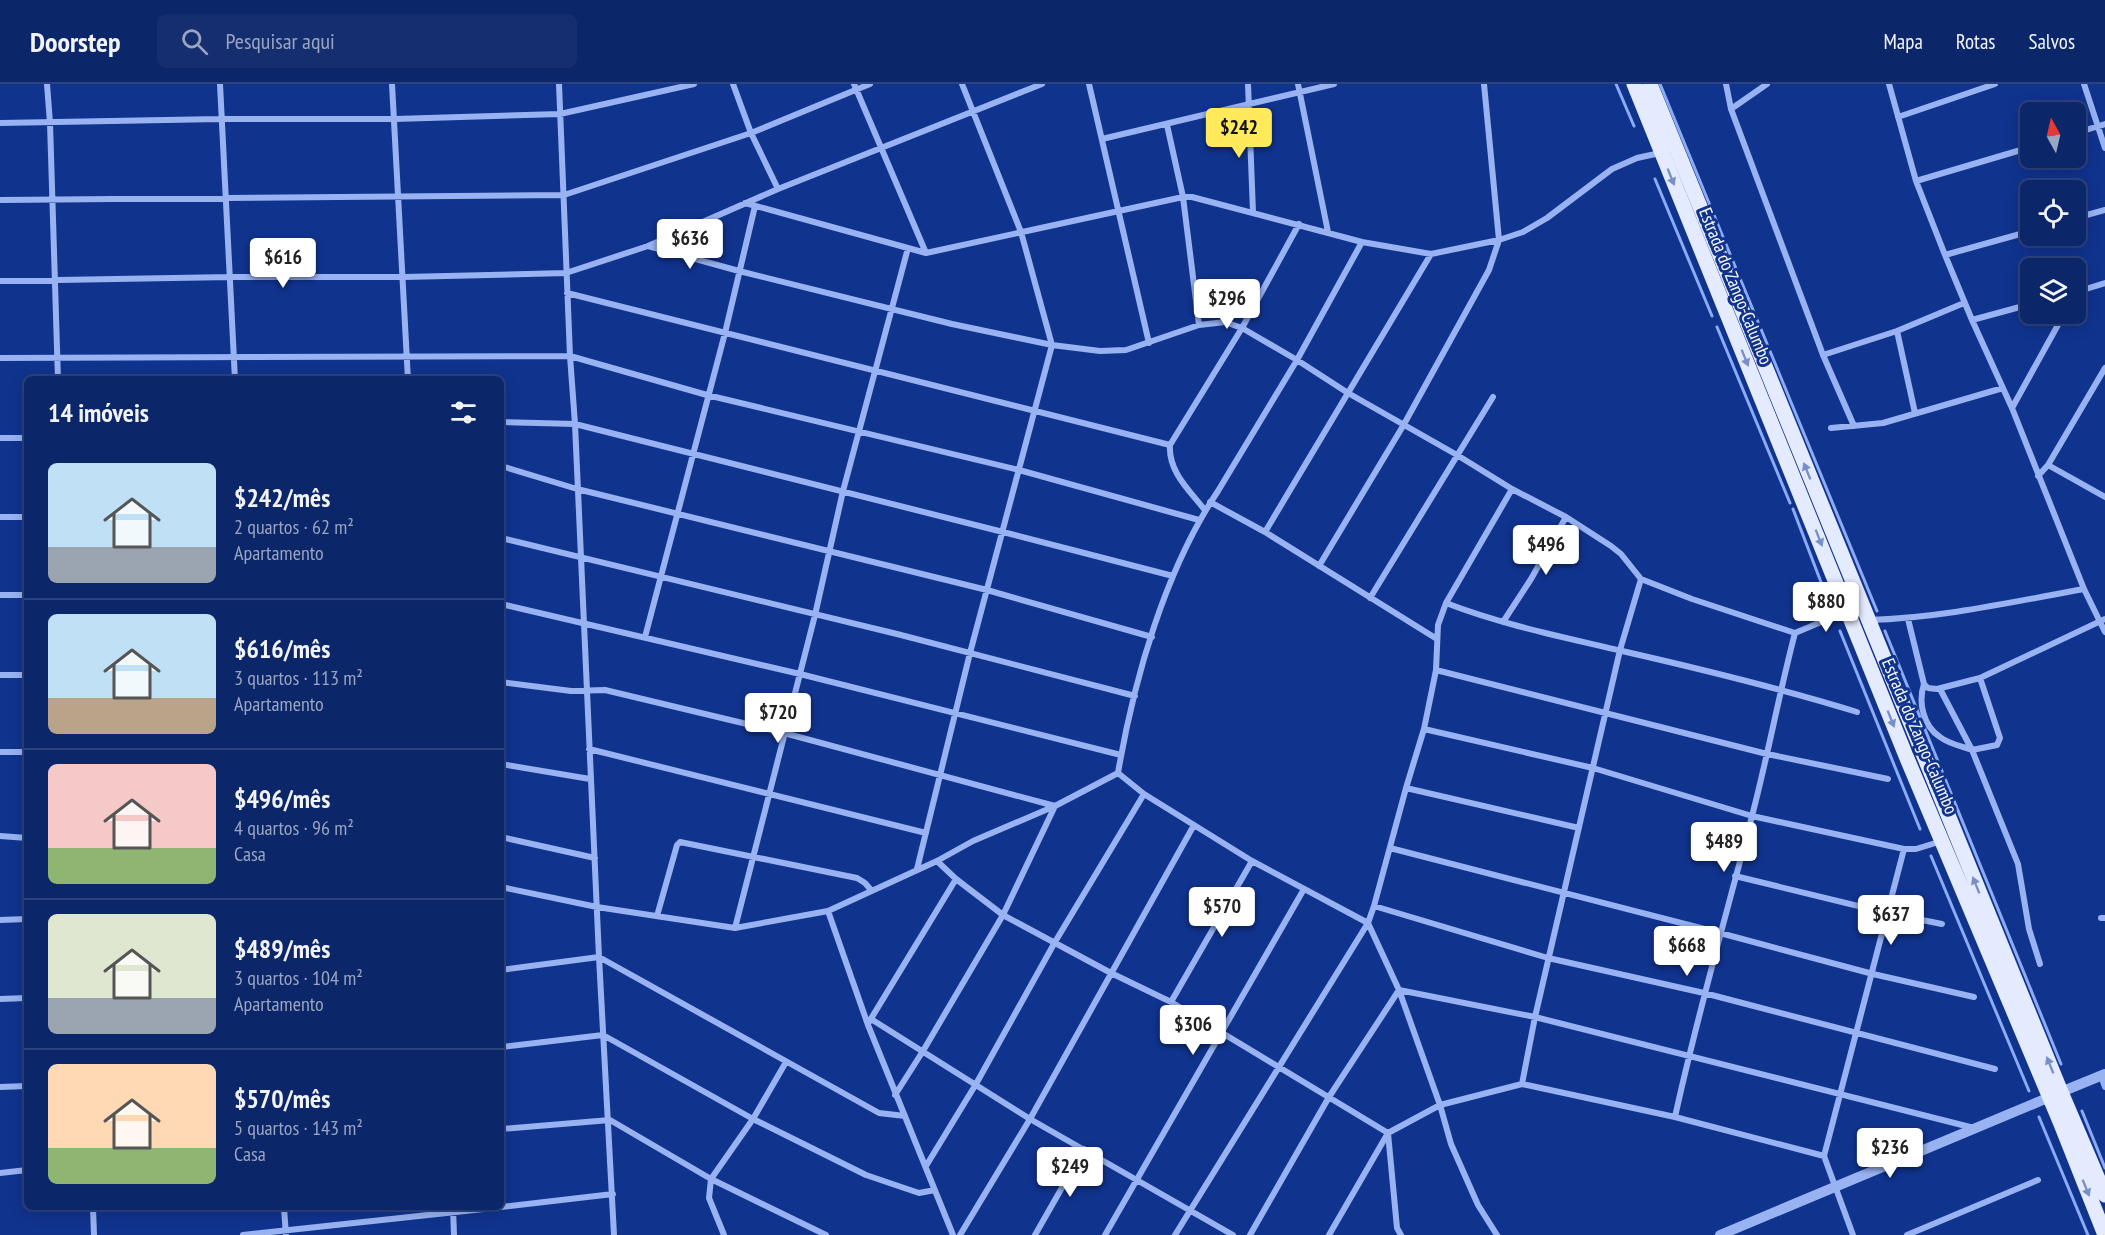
<!DOCTYPE html>
<html lang="pt">
<head>
<meta charset="utf-8">
<style>
  body { margin:0; font-family:"PT Sans Narrow",sans-serif; background:#152e70; color:#f1f3f6; height:100vh; display:flex; flex-direction:column; font-size:22px; white-space:nowrap }
  * { box-sizing:border-box; margin:0 }
  p { font-size:20px; color:#9aa5c1 }
  .icon { flex:none; width:33px; height:33px; fill:none; stroke:currentColor; stroke-width:2; stroke-linecap:round; stroke-linejoin:round }
  .map { position:relative; flex:1; overflow:hidden }
  .panel { position:absolute; left:24px; top:292px; width:480px; height:834px; display:flex; flex-direction:column; background:#0c266a; border-radius:9px; box-shadow:0 3px 15px #0003,0 0 0 2px #2c437e }
  .panel>* { flex:none }
  .needle { width:39px; rotate:352deg }
  .controls { position:absolute; left:2020px; top:18px; display:grid; gap:12px }
  .controls a { display:grid; place-items:center; width:66px; height:66px; border-radius:9px; background:#0c266a; box-shadow:0 3px 15px #0003,0 0 0 2px #2c437e; font-size:30px }
  .price { position:absolute; translate:-50% -51px; padding:0 14px; border-radius:6px; background:#fff; color:#222; font-size:20px; line-height:39px; filter:drop-shadow(0 2px 3px #0008) }
  .price::after { content:''; position:absolute; left:50%; top:36px; width:18px; height:14px; margin-left:-9px; background:inherit; clip-path:polygon(0 0,100% 0,50% 100%) }
  .price.active { background:#ffea5b; color:#111 }
  ul { padding:0; list-style:none }
  li { display:flex; align-items:center; gap:18px; height:150px; padding:0 24px }
  li+li { border-top:2px solid #2c437e }
  li span { display:grid; place-items:center; flex:none; width:168px; height:120px; border-radius:9px; color:#555 }
  li>.icon { margin-inline-start:auto }
  span .icon { width:72px; height:72px; fill:#fffc; stroke-width:1 }
  li b { font-size:26px }
  h2 { display:flex; justify-content:space-between; align-items:center; height:72px; padding:0 24px; font-size:26px }
  header { display:flex; align-items:center; gap:36px; box-sizing:border-box; height:84px; padding:0 30px; background:#0c266a; border-bottom:2px solid #2c437e }
  header strong { font-size:28px }
  nav { display:flex; gap:33px; margin-inline-start:auto; font-size:21px }
  .search { width:420px; height:54px; background:#152e70; display:flex; align-items:center; gap:15px; box-sizing:border-box; padding:0 21px; border-radius:9px; color:#9aa5c1; font-size:22px }
  .map>svg:first-child { display:block }
  .lines { fill:none; stroke-linecap:round; stroke-linejoin:round }
  .stream { stroke:#8babf6; stroke-width:3 }
  .minor { stroke:#99b3f2; stroke-width:6 }
  .tertiary { stroke:#99b3f2; stroke-width:10 }
  .primary { stroke:#e5ebff; stroke-width:15 }
  .oneway { fill:#7a8fc6 }
  .labels { text-anchor:middle; dominant-baseline:central; stroke-width:6; stroke-linejoin:round; paint-order:stroke }
  .street-label { font-size:18px; fill:#fff; stroke:#10338e }
</style>
</head>
<body>
<header>
<strong>Doorstep</strong>
<div class="search"><svg class="icon" aria-label="search" viewBox="0 0 24 24"><circle cx="10" cy="10" r="6"/><path d="M15 15l6 6"/></svg>Pesquisar aqui</div>
<nav><a>Mapa</a><a>Rotas</a><a>Salvos</a></nav>
</header>
<div class="map">
<svg width="2105" height="1151" viewBox="0 0 2105 1151">
  <rect width="100%" height="100%" fill="#10338e"/>
  <g class="lines">
    <path class="stream" d="M1616 0 1634 42
      M1660 0 1877 527
      M1655 95 1712 232
      M1717 243 1790 419
      M1793 425 1829 519
      M1840 547 1920 745
      M1885 547 2061 980
      M1931 772 2029 1007
      M2082 1027 2105 1084
      M2039 1033 2088 1151"/>
    <path class="minor" d="M47 0 50 39 58 296
      M220 0 235 296
      M392 0 408 296
      M559 0 570 272 575 340 599 873 614 1151
      M733 0 751 49 778 105
      M854 0 926 169
      M1089 0 1149 259
      M1248 0 1253 128
      M1298 0 1328 148
      M1726 0 1731 25 1823 271
      M1889 0 1916 97 1945 171 1972 236 2012 324 2084 505 2105 548
      M2084 0 2105 64
      M1731 25 1767 0
      M1898 33 1995 0
      M0 39 221 35H395L560 30 694 0
      M1167 41 1183 113 1199 241
      M2076 49 2105 40
      M1102 55 1334 0
      M1916 97 2031 63
      M0 116 564 111 751 49 870 0
      M745 119 926 169 1183 113H1192L1362 158 1431 170 1499 156 1523 148 1547 134 1612 85 1637 74 1660 69
      M2076 134 2105 126
      M648 162 739 187 952 240 1052 261 1100 267 1126 266 1199 241 1225 238 1242 244 1297 276 1348 309 1457 371 1512 405 1566 433 1611 462 1621 470 1641 495 1692 515 1795 549 1847 527
      M1945 171 2031 147
      M0 197 231 193H404L566 189 648 162 778 105 1042 0
      M2076 208 2105 199
      M567 209 1170 361
      M1972 236 2031 220
      M1897 247 1915 329
      M0 274 570 272 707 311 1019 386 1199 436
      M2012 324 2064 230
      M501 338 575 340 1003 448 1173 492
      M1854 342 1823 271 1897 247 1964 219
      M1831 344 1883 339 2003 304
      M0 354H27
      M2048 381 2105 284
      M501 382 577 405 987 506 1152 553
      M2038 392 2048 381 2105 413
      M1210 418 1265 448 1437 555
      M1204 425C1189 406 1168 387 1170 361L1242 244 1299 140
      M0 433H27
      M1265 448 1431 170
      M501 454 897 550 1135 612
      M1319 482 1403 342 1489 186 1499 156 1484 0
      M0 511H27
      M1370 514 1493 313
      M1446 519C1503 541 1563 553 1622 567 1701 585 1779 604 1857 628
      M501 520 800 590 1121 671
      M1908 535 1924 600 1928 604 1937 605 1980 594 2105 535
      M1868 536C1941 534 2012 518 2084 505
      M1503 538 1531 495 1566 433
      M645 553 725 249 755 122
      M1436 586 1767 670 1888 695
      M0 591H27
      M1980 594 2000 654 1997 661 1972 666 2018 780 2029 845 2040 880
      M501 598 571 607 605 606 784 649 1055 722 1003 831 923 967 895 1011
      M1924 600C1918 618 1923 642 1940 653 1949 660 1961 662 1972 666
      M1940 605 1972 666
      M1424 645 1593 684 1752 732 1904 765H1916L1942 757
      M589 665 926 749
      M0 668H27
      M501 680 590 695
      M1118 689 1144 710 1252 777 1368 839 1399 906 1440 1021 1451 1060 1478 1121 1497 1151
      M1118 689C1134 595 1165 486 1218 407L1297 276 1362 158
      M1406 704 1579 744
      M0 752 27 754
      M501 753 595 774
      M1390 764 1720 849 1873 890 1974 913
      M937 777 956 795 1003 831 1111 889 1171 918 1388 1049 1397 1144 1401 1151
      M917 785 970 569 1052 261 1021 148 962 0
      M1735 792 1887 829 1942 840
      M501 803 597 823 735 844 828 827 937 777 973 757 1055 722 1118 689
      M1374 822 1548 874 1704 909 1995 985
      M828 827 868 941 953 1151
      M657 832 677 761 680 758 857 794 865 799 871 806
      M2101 834H2105
      M0 836 27 835
      M735 844 815 531 843 407 908 164
      M501 886 599 873 879 1029 905 1032
      M0 915 27 914
      M1171 918 1252 777
      M871 935 1030 1035 1233 1151
      M869 938 956 795
      M501 963 603 951 753 1035 866 1091 919 1109 935 1106
      M2101 992 2105 1003
      M1522 1000 1535 933 1620 566 1641 495
      M0 1003 27 1002
      M1675 1033C1697 932 1726 832 1752 732 1768 671 1779 610 1795 549
      M501 1045 610 1036 711 1095 826 1151
      M1824 1072 1904 765
      M926 1082 976 1000 1055 858 1144 710
      M0 1089 27 1086
      M501 1123 613 1110
      M93 1124 94 1151
      M284 1124 286 1151
      M453 1124 454 1151
      M243 1151 493 1124
      M724 1151 709 1114 711 1095 753 1035 786 978
      M960 1151 1030 1035 1194 741
      M1035 1151 1084 1065
      M1105 1151 1304 805
      M1175 1151 1368 839 1374 822 1406 704 1424 645 1436 586 1438 541 1446 519 1512 405
      M1250 1151 1329 1013 1399 906 1535 933 1974 1044
      M1329 1151 1388 1049 1440 1021 1522 1000 1675 1033 1824 1072 1853 1151
      M1907 1151 2038 1096"/>
    <path class="tertiary" d="M2061 1008 2105 990
      M1720 1151 2050 1013"/>
    <path class="primary" d="M1634 0 1906 672 2061 1040 2105 1151
      M1650 0 2061 1008 2105 1111"/>
  </g>
  <defs><path id="oneway-solid" d="M-6-.8H1V-3.2L6.5 0L1 3.2V.8H-6Z" transform="scale(1.5)"/></defs>
  <g class="oneway">
    <use href="#oneway-solid" transform="translate(1671 93) rotate(68)"/>
    <use href="#oneway-solid" transform="translate(1745 274) rotate(68)"/>
    <use href="#oneway-solid" transform="translate(1807 387) rotate(-112)"/>
    <use href="#oneway-solid" transform="translate(1819 454) rotate(68)"/>
    <use href="#oneway-solid" transform="translate(1891 635) rotate(68)"/>
    <use href="#oneway-solid" transform="translate(1976 801) rotate(-112)"/>
    <use href="#oneway-solid" transform="translate(2050 981) rotate(-112)"/>
    <use href="#oneway-solid" transform="translate(2086 1104) rotate(68)"/>
  </g>
  <g class="labels">
    <g class="street-label">
      <text transform="translate(1736 202) rotate(68)">Estrada do Zango-Calumbo</text>
      <text transform="translate(1920 652) rotate(67)">Estrada do Zango-Calumbo</text>
    </g>
  </g>
</svg>
<div class="controls">
<a><svg class="needle" viewBox="-14 -14 28 28"><path d="M0-13l5 13h-10z" fill="#e53935"/><path d="M0 13l5-13h-10z" fill="#9aa5c1"/></svg></a>
<a><svg class="icon" aria-label="locate" viewBox="0 0 24 24"><circle cx="12" cy="12" r="6"/><path d="M12 2v4M12 18v4M2 12h4M18 12h4"/></svg></a>
<a><svg class="icon" aria-label="layers" viewBox="0 0 24 24"><path d="M12 4l9 5-9 5-9-5zM3 14l9 5 9-5"/></svg></a>
</div>
<b class="price active" style="left:1239px;top:75px">$242</b>
<b class="price" style="left:690px;top:186px">$636</b>
<b class="price" style="left:283px;top:205px">$616</b>
<b class="price" style="left:1227px;top:246px">$296</b>
<b class="price" style="left:1546px;top:492px">$496</b>
<b class="price" style="left:1826px;top:549px">$880</b>
<b class="price" style="left:778px;top:660px">$720</b>
<b class="price" style="left:1724px;top:789px">$489</b>
<b class="price" style="left:1222px;top:854px">$570</b>
<b class="price" style="left:1891px;top:862px">$637</b>
<b class="price" style="left:1687px;top:893px">$668</b>
<b class="price" style="left:1193px;top:972px">$306</b>
<b class="price" style="left:1890px;top:1095px">$236</b>
<b class="price" style="left:1070px;top:1114px">$249</b>
<section class="panel">
<h2>14 imóveis<svg class="icon" aria-label="filters" viewBox="0 0 24 24"><path d="M4 7h16M4 17h16"/><circle cx="9" cy="7" r="2"/><circle cx="15" cy="17" r="2"/></svg></h2>
<ul>
<li><span style="background:linear-gradient(#bfe0f5 70%,#9aa5b1 0)"><svg class="icon" aria-label="home" viewBox="0 0 24 24"><path d="M3 11l9-7 9 7M6 9v11h12V9"/></svg></span><div><b>$242/mês</b><p>2 quartos · 62 m²</p><p>Apartamento</p></div></li>
<li><span style="background:linear-gradient(#bfe0f5 70%,#b9a48a 0)"><svg class="icon" aria-label="home" viewBox="0 0 24 24"><path d="M3 11l9-7 9 7M6 9v11h12V9"/></svg></span><div><b>$616/mês</b><p>3 quartos · 113 m²</p><p>Apartamento</p></div></li>
<li><span style="background:linear-gradient(#f6c9c9 70%,#8fb573 0)"><svg class="icon" aria-label="home" viewBox="0 0 24 24"><path d="M3 11l9-7 9 7M6 9v11h12V9"/></svg></span><div><b>$496/mês</b><p>4 quartos · 96 m²</p><p>Casa</p></div></li>
<li><span style="background:linear-gradient(#dfe7d0 70%,#9aa5b1 0)"><svg class="icon" aria-label="home" viewBox="0 0 24 24"><path d="M3 11l9-7 9 7M6 9v11h12V9"/></svg></span><div><b>$489/mês</b><p>3 quartos · 104 m²</p><p>Apartamento</p></div></li>
<li><span style="background:linear-gradient(#ffd9b3 70%,#8fb573 0)"><svg class="icon" aria-label="home" viewBox="0 0 24 24"><path d="M3 11l9-7 9 7M6 9v11h12V9"/></svg></span><div><b>$570/mês</b><p>5 quartos · 143 m²</p><p>Casa</p></div></li>
</ul>
</section>
</div>
</body>
</html>
